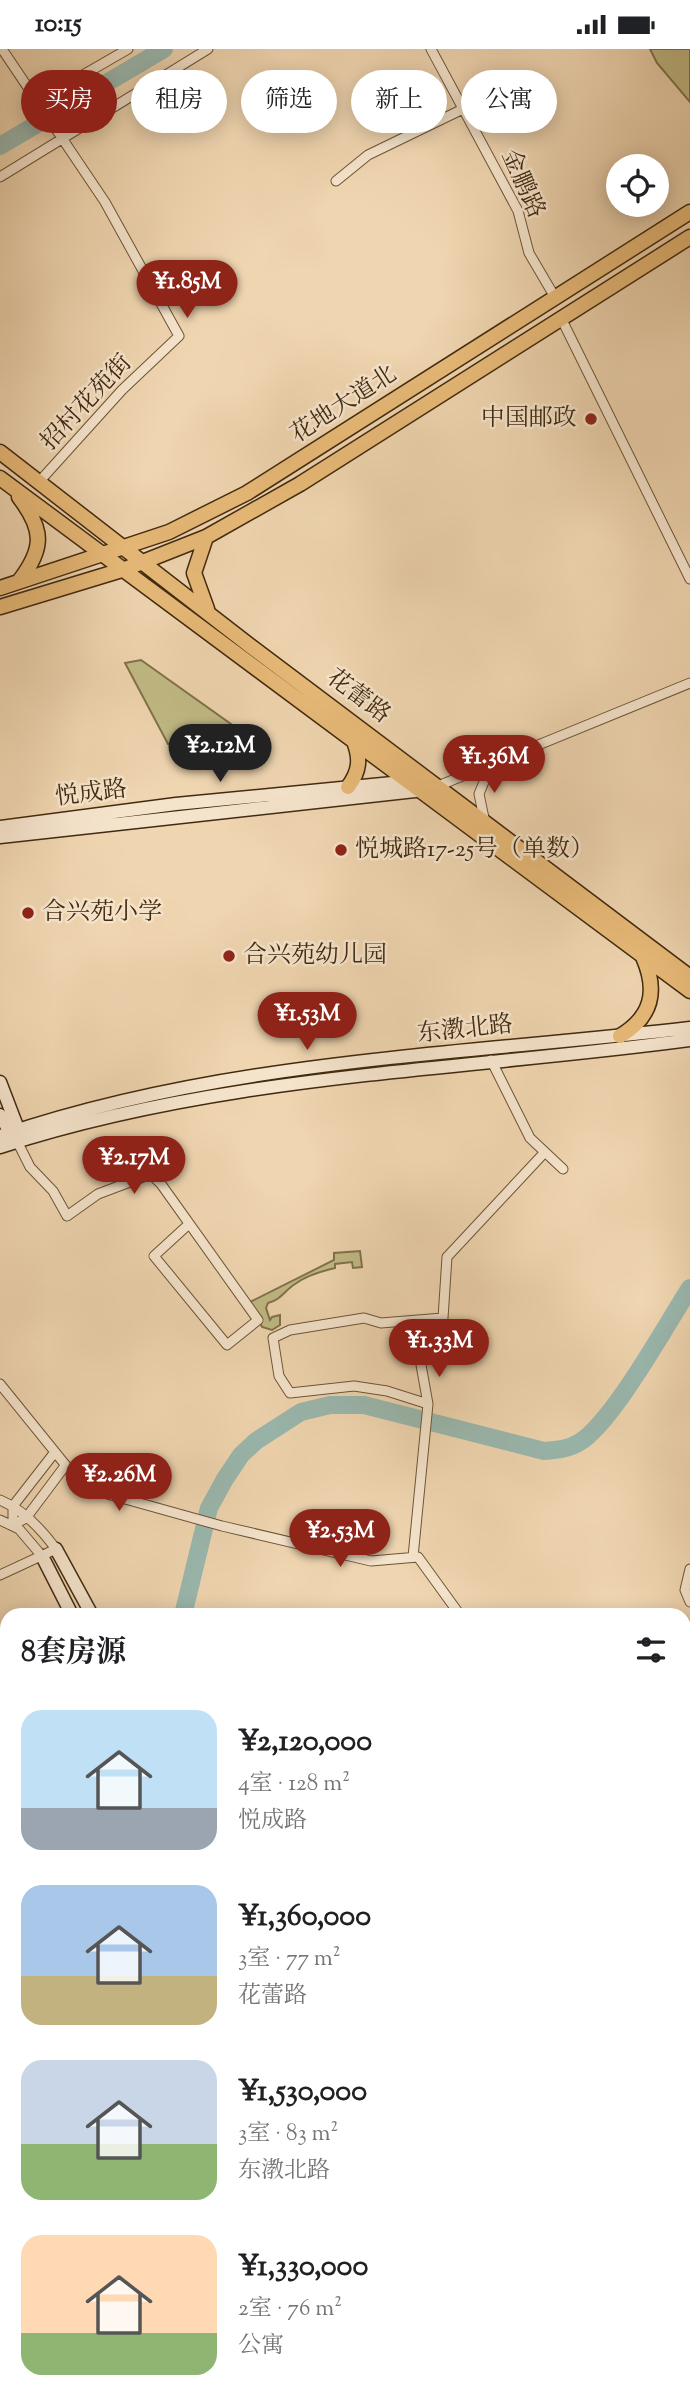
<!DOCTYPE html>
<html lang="zh">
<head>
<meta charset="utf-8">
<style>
  body { margin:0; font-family:"Sorts Mill Goudy","Noto Serif SC",serif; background:#f2f2f2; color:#202124; height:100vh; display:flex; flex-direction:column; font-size:26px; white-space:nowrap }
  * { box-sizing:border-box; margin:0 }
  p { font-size:23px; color:#757577 }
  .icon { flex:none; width:38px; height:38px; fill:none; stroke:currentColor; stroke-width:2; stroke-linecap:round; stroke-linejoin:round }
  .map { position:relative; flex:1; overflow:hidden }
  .drawer { position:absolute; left:0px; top:1559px; width:691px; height:800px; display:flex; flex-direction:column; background:#fff; border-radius:21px 21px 0 0; box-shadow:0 4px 18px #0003 }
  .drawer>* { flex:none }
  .banner { position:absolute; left:21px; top:21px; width:649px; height:63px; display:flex; gap:14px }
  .controls { position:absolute; left:606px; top:105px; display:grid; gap:14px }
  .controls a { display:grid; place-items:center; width:63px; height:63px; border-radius:50%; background:#fff; box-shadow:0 4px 18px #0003; font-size:35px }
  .price { position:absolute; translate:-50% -60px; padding:0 16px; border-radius:24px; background:#8f2418; color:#fff; font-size:23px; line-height:46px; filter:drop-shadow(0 2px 4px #0008) }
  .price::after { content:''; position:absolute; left:50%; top:42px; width:21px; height:16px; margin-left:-10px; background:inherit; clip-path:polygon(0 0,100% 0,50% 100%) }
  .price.selected { background:#222; color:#fff }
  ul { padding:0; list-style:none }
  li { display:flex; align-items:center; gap:21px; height:175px; padding:0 21px }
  li span { display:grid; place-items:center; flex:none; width:196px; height:140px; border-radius:21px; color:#555 }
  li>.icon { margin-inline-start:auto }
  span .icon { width:84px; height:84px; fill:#fffc; stroke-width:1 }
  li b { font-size:30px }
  h2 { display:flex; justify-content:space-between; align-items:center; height:84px; padding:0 21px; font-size:30px }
  .pill { padding:0 24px; border-radius:32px; background:#fff; box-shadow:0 4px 18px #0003; font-size:24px; line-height:63px }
  .pill.selected { background:#8f2418; color:#fff }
  .status { display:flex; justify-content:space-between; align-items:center; height:49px; padding:0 35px; background:#fff; direction:ltr }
  .status svg { height:19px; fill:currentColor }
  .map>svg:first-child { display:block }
  .green { fill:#c1bb86; stroke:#81724a; stroke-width:2 }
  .water { fill:#9ab8af; stroke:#767f6f; stroke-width:2 }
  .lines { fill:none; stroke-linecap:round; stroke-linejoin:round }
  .river { stroke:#9ab8af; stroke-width:18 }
  .street-casing { stroke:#6c5537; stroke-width:11 }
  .secondary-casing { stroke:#412a0f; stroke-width:15 }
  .primary-casing { stroke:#412a0f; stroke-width:17 }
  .street { stroke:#f5e4cc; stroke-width:9 }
  .secondary { stroke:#f5e4cc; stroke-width:12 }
  .primary { stroke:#e8ba78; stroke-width:14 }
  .poi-dot { fill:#8f2418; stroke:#f5e4cc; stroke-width:2.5 }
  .labels { text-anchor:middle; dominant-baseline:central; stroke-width:5; stroke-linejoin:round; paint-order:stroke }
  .street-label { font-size:24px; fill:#412a0f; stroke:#f5e4cc }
  .poi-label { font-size:24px; fill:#412a0f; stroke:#f5e4cc; text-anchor:start }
</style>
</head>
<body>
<div class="status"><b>10:15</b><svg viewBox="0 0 49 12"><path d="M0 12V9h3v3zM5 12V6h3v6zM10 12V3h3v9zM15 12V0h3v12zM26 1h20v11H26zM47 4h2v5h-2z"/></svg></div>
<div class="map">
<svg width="690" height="2358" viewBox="0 0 690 2358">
  <rect width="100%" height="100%" fill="#efd5b0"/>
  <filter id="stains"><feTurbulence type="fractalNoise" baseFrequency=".00286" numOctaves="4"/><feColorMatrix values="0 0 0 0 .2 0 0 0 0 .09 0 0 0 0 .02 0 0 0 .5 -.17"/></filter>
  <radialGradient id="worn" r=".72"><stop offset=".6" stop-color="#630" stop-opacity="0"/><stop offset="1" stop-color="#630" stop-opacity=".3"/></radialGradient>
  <path class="green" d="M650 0H690V53L657 14Z
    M141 611 252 690 168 695 125 614Z
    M360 1202 362 1218 353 1219 352 1213 335 1215V1219C322 1222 307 1226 295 1235 284 1242 281 1251 268 1254L266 1259 270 1271 272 1268 280 1266V1276L272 1281 262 1278 250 1253 334 1211V1204Z
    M7 2178V2352H35L21 2358H0V2186Z"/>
  <path class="water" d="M684 1775 690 1779V1905L684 1901Z
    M7 2070V2173L0 2180V2078Z"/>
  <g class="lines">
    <path class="river" d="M0 97 164 0
      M183 1566 209 1459 225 1430 241 1406 256 1392 301 1363 330 1356H364L544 1402C557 1401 569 1400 580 1393 614 1371 666 1276 690 1239"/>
    <g class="street-casing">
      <path id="street" d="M2 0 105 153 179 287 122 341 38 434
        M431 0 518 162 529 204 556 250
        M38 52 128 0
        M0 128 208 0
        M336 132 368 106 463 60
        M561 269 690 530
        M438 737 690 634
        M484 769 479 745 490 718
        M491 1011 530 1089 563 1120
        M17 1092 30 1118 53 1142 67 1167 98 1145 151 1125 161 1135 258 1271 227 1296 154 1207 189 1175
        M0 1335 72 1424 93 1441 222 1477 371 1512 418 1508 460 1566
        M428 1355 387 1342 354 1337 290 1344 279 1327 273 1289 290 1281 364 1269 381 1274 443 1269 447 1208 545 1103
        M0 1451C22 1460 42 1481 56 1500L0 1526
        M0 1471 19 1480 42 1507
        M13 1476V1457L55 1403
        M13 1476 26 1469 65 1417
        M413 1508 428 1355 418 1299
        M690 1520 685 1541 690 1553
        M684 1925 690 1914
        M0 2064 7 2056
        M684 2278 690 2275
        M516 2352 517 2358
        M643 2352V2358
        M460 2358V2352"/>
    </g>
    <g class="secondary-casing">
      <path id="secondary" d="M0 778 176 755 413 732
        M0 788 424 741
        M0 1033 18 1080 17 1089
        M0 1066 14 1090
        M0 1087C222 1011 459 1006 690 979
        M0 1098C224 1025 459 1022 690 991
        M56 1500 92 1566
        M42 1507 72 1566
        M684 1710 690 1714
        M684 1721 690 1724
        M236 2352 240 2358
        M65 2358 80 2352"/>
    </g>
    <g class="primary-casing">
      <path id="primary" d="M0 403 249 596 690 928
        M0 429 690 942
        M19 448C44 481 44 499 20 531
        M206 488 194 524 207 560
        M0 539 169 483 247 444 690 163
        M0 558 125 520 206 488 300 435 690 188
        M348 738C360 722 361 709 353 690
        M620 987C652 968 658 942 643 908"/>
    </g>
    <use href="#street" class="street"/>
    <use href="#secondary" class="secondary"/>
    <use href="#primary" class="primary"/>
  </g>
  <g class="poi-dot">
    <circle cx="591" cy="370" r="7"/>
    <circle cx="341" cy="801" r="7"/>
    <circle cx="28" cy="864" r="7"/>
    <circle cx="229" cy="907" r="7"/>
  </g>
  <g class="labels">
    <g class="street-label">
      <text transform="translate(522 135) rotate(66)">金鹏路</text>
      <text transform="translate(87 354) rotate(-47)">招村花苑街</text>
      <text transform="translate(344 356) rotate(-33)">花地大道北</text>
      <text transform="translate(358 648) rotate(37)">花蕾路</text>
      <text transform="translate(91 745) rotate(-7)">悦成路</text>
      <text transform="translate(465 981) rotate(-6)">东漖北路</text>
    </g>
    <g class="poi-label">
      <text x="577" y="370" text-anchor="end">中国邮政</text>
      <text x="355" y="801">悦城路17-25号（单数）</text>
      <text x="42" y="864">合兴苑小学</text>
      <text x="243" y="907">合兴苑幼儿园</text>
    </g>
  </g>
  <rect width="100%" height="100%" filter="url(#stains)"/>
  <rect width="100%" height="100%" fill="url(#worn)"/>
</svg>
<div class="controls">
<a><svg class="icon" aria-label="locate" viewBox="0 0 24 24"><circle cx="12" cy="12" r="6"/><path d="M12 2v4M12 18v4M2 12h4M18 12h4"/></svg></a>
</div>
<b class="price" style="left:187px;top:271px">¥1.85M</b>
<b class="price selected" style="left:220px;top:735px">¥2.12M</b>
<b class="price" style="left:494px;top:746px">¥1.36M</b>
<b class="price" style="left:307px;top:1003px">¥1.53M</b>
<b class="price" style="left:134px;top:1147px">¥2.17M</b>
<b class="price" style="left:439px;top:1330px">¥1.33M</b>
<b class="price" style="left:119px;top:1464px">¥2.26M</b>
<b class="price" style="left:340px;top:1520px">¥2.53M</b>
<div class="banner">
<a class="pill selected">买房</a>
<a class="pill">租房</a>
<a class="pill">筛选</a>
<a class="pill">新上</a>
<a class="pill">公寓</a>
</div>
<section class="drawer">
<h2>8套房源<svg class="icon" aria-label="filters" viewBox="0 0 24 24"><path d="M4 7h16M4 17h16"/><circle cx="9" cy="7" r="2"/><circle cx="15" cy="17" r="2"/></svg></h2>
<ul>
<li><span style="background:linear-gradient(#bfe0f5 70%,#9aa5b1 0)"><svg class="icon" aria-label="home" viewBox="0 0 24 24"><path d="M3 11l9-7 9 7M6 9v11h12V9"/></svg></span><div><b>¥2,120,000</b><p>4室 · 128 m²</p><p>悦成路</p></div></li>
<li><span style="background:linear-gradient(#a9c7e8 65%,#c2b280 0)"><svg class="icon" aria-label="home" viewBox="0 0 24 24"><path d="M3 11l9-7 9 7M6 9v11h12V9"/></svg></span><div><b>¥1,360,000</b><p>3室 · 77 m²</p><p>花蕾路</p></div></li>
<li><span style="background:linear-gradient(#c9d6e8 60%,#8fb573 0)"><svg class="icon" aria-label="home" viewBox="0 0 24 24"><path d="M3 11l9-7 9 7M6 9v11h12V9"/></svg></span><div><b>¥1,530,000</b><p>3室 · 83 m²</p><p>东漖北路</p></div></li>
<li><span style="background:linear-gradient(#ffd9b3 70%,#8fb573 0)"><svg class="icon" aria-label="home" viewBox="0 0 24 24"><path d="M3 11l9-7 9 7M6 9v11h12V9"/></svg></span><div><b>¥1,330,000</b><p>2室 · 76 m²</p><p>公寓</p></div></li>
</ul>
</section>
</div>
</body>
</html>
